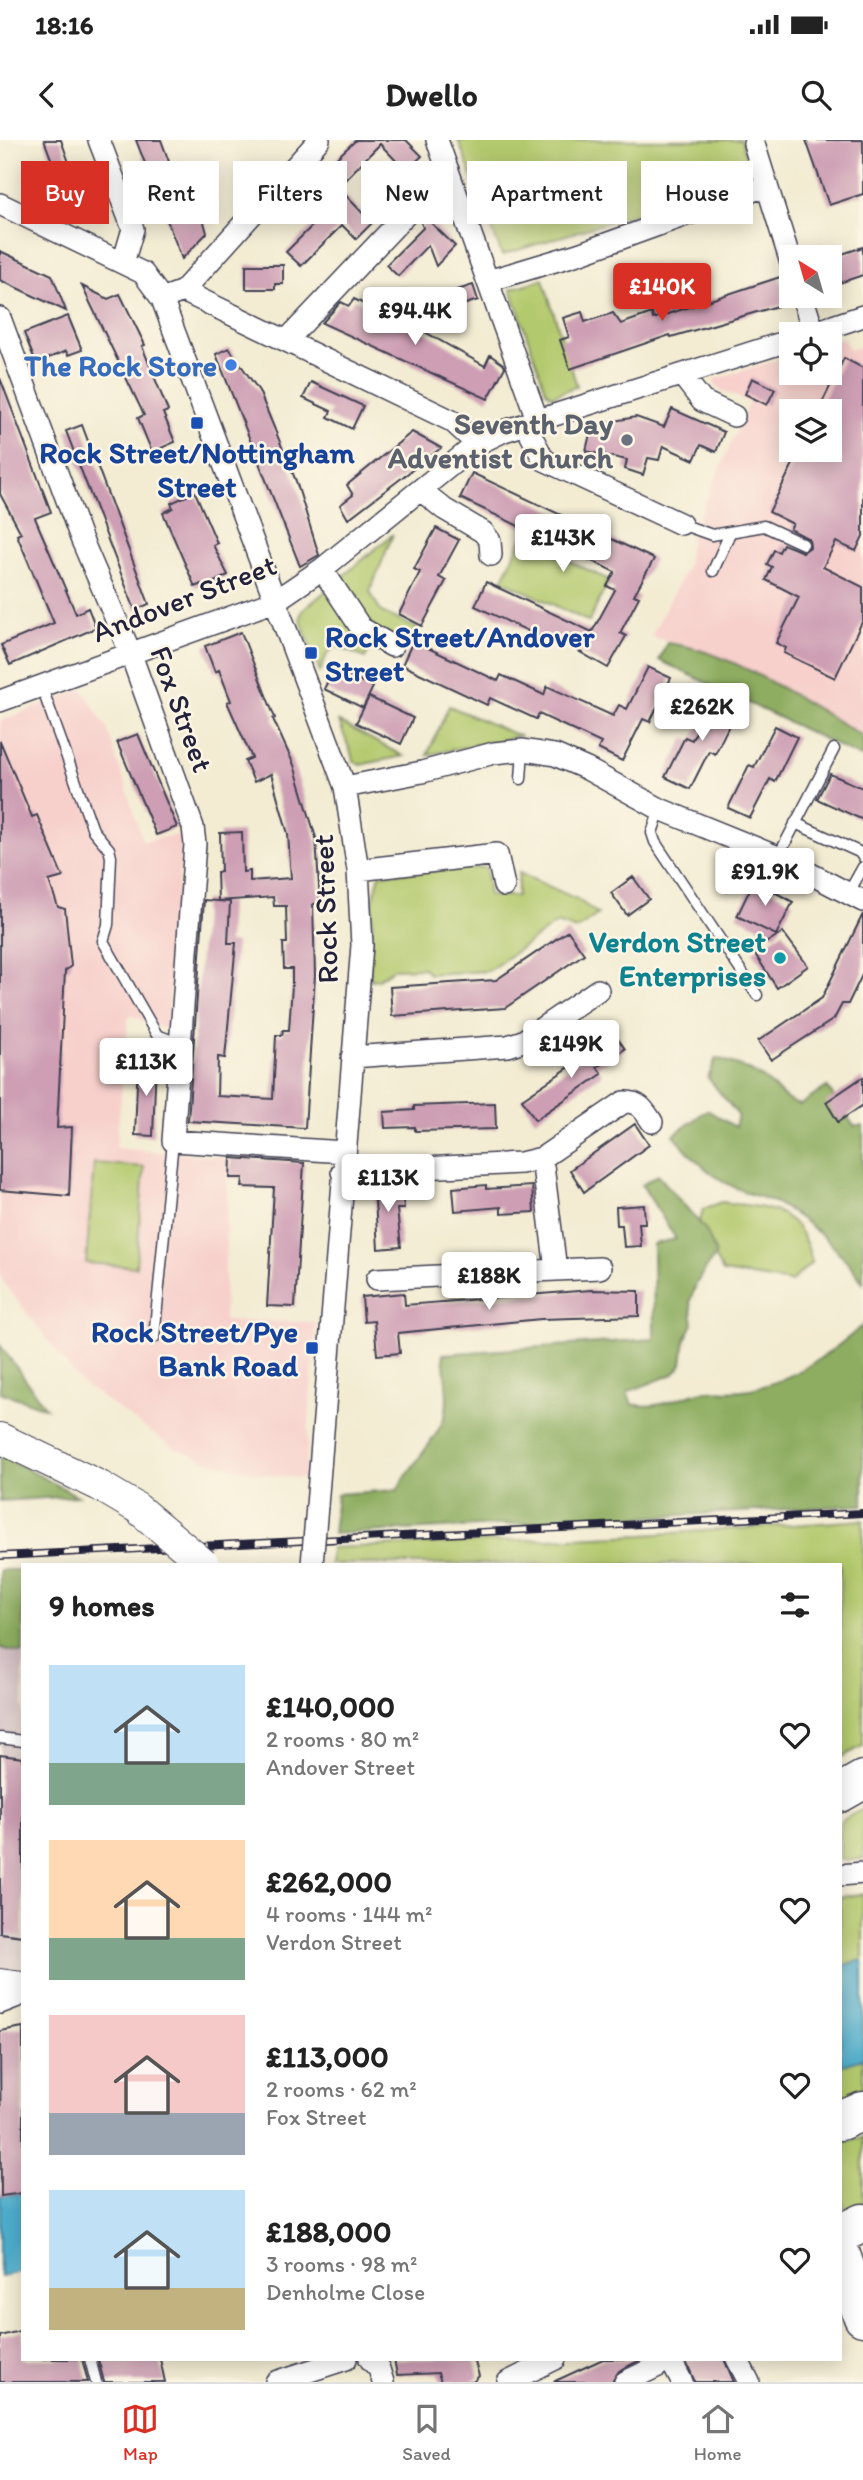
<!DOCTYPE html>
<html lang="en">
<head>
<meta charset="utf-8">
<style>
  body { margin:0; font-family:Itim,sans-serif; background:#f6f6f6; color:#222; height:100vh; display:flex; flex-direction:column; font-size:26px; white-space:nowrap }
  * { box-sizing:border-box; margin:0 }
  p { font-size:23px; color:#767676 }
  .icon { flex:none; width:38px; height:38px; fill:none; stroke:currentColor; stroke-width:2; stroke-linecap:round; stroke-linejoin:round }
  .map { position:relative; flex:1; overflow:hidden }
  .sheet { position:absolute; left:21px; top:1423px; width:821px; height:798px; display:flex; flex-direction:column; background:#fff; border-radius:0px; box-shadow:0 4px 18px #0003 }
  .sheet>* { flex:none }
  .guide { position:absolute; left:21px; top:21px; width:822px; height:63px; display:flex; gap:14px }
  .needle { width:46px; rotate:323deg }
  .tools { position:absolute; left:779px; top:105px; display:grid; gap:14px }
  .tools a { display:grid; place-items:center; width:63px; height:63px; border-radius:0px; background:#fff; box-shadow:0 4px 18px #0003; font-size:35px }
  .price { position:absolute; translate:-50% -60px; padding:0 16px; border-radius:7px; background:#fff; color:#222; font-size:23px; line-height:46px; filter:drop-shadow(0 2px 4px #0008) }
  .price::after { content:''; position:absolute; left:50%; top:42px; width:21px; height:16px; margin-left:-10px; background:inherit; clip-path:polygon(0 0,100% 0,50% 100%) }
  .price.current { background:#d93025; color:#fff }
  ul { padding:0; list-style:none }
  li { display:flex; align-items:center; gap:21px; height:175px; padding:0 28px }
  li span { display:grid; place-items:center; flex:none; width:196px; height:140px; border-radius:0px; color:#555 }
  li>.icon { margin-inline-start:auto }
  span .icon { width:84px; height:84px; fill:#fffc; stroke-width:1 }
  li b { font-size:30px }
  h2 { display:flex; justify-content:space-between; align-items:center; height:84px; padding:0 28px; font-size:30px }
  .pill { padding:0 24px; border-radius:0px; background:#fff; box-shadow:0 4px 18px #0003; font-size:24px; line-height:63px }
  .pill.current { background:#d93025; color:#fff }
  .status { display:flex; justify-content:space-between; align-items:center; height:49px; padding:0 35px; background:#fff; direction:ltr }
  .status svg { height:19px; fill:currentColor }
  header { display:flex; justify-content:space-between; align-items:center; height:91px; padding:0 28px; background:#fff; font-size:32px; font-weight:800 }
  .tab-bar { display:flex; justify-content:space-around; align-items:center; height:98px; border-top:2px solid #e0e0e0; background:#fff; font-size:19px; color:#767676 }
  .tab-bar a { display:grid; justify-items:center; gap:4px }
  .tab-bar .current { color:#d93025 }
  .map>svg:first-child { display:block }
  .built { fill:#f7d0cc; fill-rule:evenodd }
  .industrial { fill:#d2bec3 }
  .green { fill:#b3c96d; stroke:#6a7654; stroke-width:2 }
  .forest { fill:#8ead60; stroke:#58684e; stroke-width:2 }
  .water { fill:#4eadcc; stroke:#386884; stroke-width:2 }
  .building { fill:#cd9eb4 }
  .lines { fill:none; stroke-linecap:round; stroke-linejoin:round }
  .lane-casing { stroke:#414052; stroke-width:13 }
  .street-casing { stroke:#414052; stroke-width:24 }
  .secondary-casing { stroke:#414052; stroke-width:32 }
  .highway-casing { stroke:#414052; stroke-width:41 }
  .lane { stroke:#fff; stroke-width:10 }
  .street { stroke:#fff; stroke-width:21 }
  .secondary { stroke:#fff; stroke-width:30 }
  .highway { stroke:#fff; stroke-width:38 }
  .rail-casing { stroke:#22223b; stroke-width:8 }
  .rail { stroke:#fcf5e5; stroke-width:5; stroke-dasharray:16; stroke-linecap:butt }
  .street-bridge-casing { stroke:#414052; stroke-width:24; stroke-linecap:butt }
  .secondary-bridge-casing { stroke:#414052; stroke-width:32; stroke-linecap:butt }
  .street-bridge { stroke:#fff; stroke-width:21 }
  .secondary-bridge { stroke:#fff; stroke-width:30 }
  .shop-dot { fill:#3f7fe0; stroke:#fcf5e5; stroke-width:2.5 }
  .transit-dot { fill:#1a4fb4; stroke:#fcf5e5; stroke-width:2.5 }
  .worship-dot { fill:#6b7280; stroke:#fcf5e5; stroke-width:2.5 }
  .culture-dot { fill:#0f9aa8; stroke:#fcf5e5; stroke-width:2.5 }
  .labels { text-anchor:middle; dominant-baseline:central; stroke-width:5; stroke-linejoin:round; paint-order:stroke }
  .shop-label { font-size:30px; font-weight:bold; fill:#366cbe; stroke:#fcf5e5; text-anchor:end }
  .worship-label { font-size:30px; font-weight:bold; fill:#5b616d; stroke:#fcf5e5; text-anchor:end }
  .transit-label { font-size:30px; font-weight:bold; fill:#164399; stroke:#fcf5e5 }
  .street-label { font-size:30px; fill:#22223b; stroke:#fcf5e5 }
  .culture-label { font-size:30px; font-weight:bold; fill:#0d838f; stroke:#fcf5e5; text-anchor:end }
</style>
</head>
<body>
<div class="status"><b>18:16</b><svg viewBox="0 0 49 12"><path d="M0 12V9h3v3zM5 12V6h3v6zM10 12V3h3v9zM15 12V0h3v12zM26 1h20v11H26zM47 4h2v5h-2z"/></svg></div>
<header><svg class="icon" aria-label="back" viewBox="0 0 24 24"><path d="M15 5l-7 7 7 7"/></svg>Dwello<svg class="icon" aria-label="search" viewBox="0 0 24 24"><circle cx="10" cy="10" r="6"/><path d="M15 15l6 6"/></svg></header>
<div class="map">
<svg width="863" height="2242" viewBox="0 0 863 2242">
  <rect width="100%" height="100%" fill="#fcf5e5"/>
  <filter id="ink" filterUnits="userSpaceOnUse"><feTurbulence type="fractalNoise" baseFrequency=".0143" numOctaves="2"/><feDisplacementMap in="SourceGraphic" scale="14" xChannelSelector="R" yChannelSelector="G"/><feConvolveMatrix kernelMatrix="1 2 1 2 8 2 1 2 1" color-interpolation-filters="sRGB"/></filter>
  <filter id="wash" filterUnits="userSpaceOnUse"><feTurbulence type="fractalNoise" baseFrequency=".00686" numOctaves="4" result="noise"/><feDisplacementMap in="SourceGraphic" scale="28" xChannelSelector="R" yChannelSelector="G"/><feGaussianBlur stdDeviation="1.57" result="paint"/><feColorMatrix in="noise" values="0 0 0 0 0 0 0 0 0 0 0 0 0 0 0 0 0 1.4 0 .05"/><feComposite in="paint" operator="in"/></filter>
  <g filter="url(#wash)">
    <rect width="100%" height="100%" fill="#f3ecd3"/>
    <path class="built" d="M843 198 849 210 863 206V596L746 531 687 505 651 497 687 426 691 396 749 262 719 249 713 240 791 215V233H830V203ZM791 271H830V310H791Z
      M82 549 107 588 143 701 182 694 167 890 129 875 116 1008 228 1018 224 1181 316 1182 305 1339 256 1333 208 1321 172 1307 80 1242 0 1138V581Z"/>
    <path class="industrial" d="M0 1508 23 1513V1854L0 1863Z"/>
    <path class="green" d="M458 0H741L750 31 743 40 502 115Z
      M543 139 577 246 552 256 546 251 511 149Z
      M393 394 370 452 381 472 417 488 408 504 379 490 365 518 336 506 327 514 320 532 300 478 302 471Z
      M522 399 609 440 589 482 502 440Z
      M449 566 519 596 427 615Z
      M339 582 403 616 360 625 354 621Z
      M486 727 489 756H517L519 733 577 759 598 774 576 790 557 783 488 831 429 834 424 828 393 829 378 839 370 840 373 761 380 734Z
      M94 1023 144 1027 136 1127 86 1123Z
      M722 1062C773 1069 799 1067 812 1122L791 1142 723 1132 698 1090 703 1069Z
      M863 1380V1606L840 1618V1424H330L331 1408 643 1395Z
      M863 1668V1719L840 1720V1682Z
      M863 1754V1851L840 1838V1757Z
      M840 1899 863 1910V1953L840 1961Z
      M863 1997V2065L846 2072 840 2053V2002Z"/>
    <path class="forest" d="M667 503C732 510 806 564 863 596V618L659 520Z
      M716 918C734 923 748 928 764 939 777 948 784 962 800 965L827 947 854 986H863V1143C843 1112 809 1081 776 1063 766 1058 755 1056 745 1052 715 1040 694 1021 674 995L707 970 735 987 738 975 708 938Z
      M658 1035 706 1090 716 1114 697 1142 690 1161 693 1184 685 1200 682 1224 674 1234 627 1252 632 1264C659 1271 678 1256 704 1251 716 1249 729 1252 742 1250 785 1246 832 1213 863 1185V1365L333 1394 337 1354 397 1350C409 1328 438 1298 445 1275 450 1258 444 1231 443 1214L654 1199 653 1104 676 1099 642 1045Z
      M0 1205 46 1268 0 1252Z
      M0 1315 78 1356 0 1361Z
      M0 1430H23V1513L0 1508Z"/>
    <path class="water" d="M863 1820V1919L840 1926V1826Z
      M23 2053V2131L0 2137V2056Z"/>
    <g id="blocks">
      <path class="building" d="M44 0H61L72 31 97 59 77 77 54 51 61 45Z
        M136 0H161L179 49 185 47 195 78 202 75 207 93 182 119Z
        M356 0H406L422 16 406 31 380 4 338 47 372 83 356 99 342 85 301 126 286 112 324 74 301 51Z
        M806 0H863V54L829 65Z
        M423 75 455 106 436 126 428 105 398 136 386 125 423 88 420 79Z
        M863 107V135L830 146V118Z
        M0 111 52 135 66 171 0 140Z
        M246 125H283V144H275V149H246Z
        M780 137 788 163 671 197 670 195 570 229 560 200 569 197 563 178 582 172 585 182 613 173 621 184 652 173 653 179Z
        M473 145 478 160 450 169 445 154Z
        M82 146 108 159 120 154 145 205 142 206 168 271 163 273 175 302 152 312 138 278 144 275Z
        M354 159 408 186 409 183 485 226 490 215 503 224 505 227 488 259 322 183 341 162 349 166Z
        M68 176 82 210 68 215 66 211 36 223 24 193Z
        M229 208 259 251 296 341 319 415 300 426 216 214Z
        M844 218 863 228V396L856 411 836 402 823 427 863 447V480L835 538 784 513 786 508 776 503 799 457 766 440 772 427 767 424 774 410 779 412 783 404 803 412 810 407 809 399 790 389 793 384 769 372 800 310H830V271H818Z
        M0 238 51 372 35 378 76 474 88 468 96 488 10 525 1 505 54 483 17 395 21 393 0 354Z
        M752 238 775 249 767 265 745 254Z
        M311 242 363 266 352 289 328 277 331 271 303 258Z
        M672 269 724 292 716 312 701 305 694 320 663 306 659 320 648 318 643 335 625 329 627 320 586 311 592 285 636 277 664 287Z
        M82 285 149 464 135 470 66 291Z
        M412 292 441 308 348 379 340 365 353 355 347 345Z
        M472 333 654 419 634 455 639 457 620 493 626 496 608 528 564 503 562 507 475 466 486 442 592 492 615 450 607 446 615 432 460 358Z
        M195 352 217 403 213 405 228 435 203 448 201 444 195 447 163 373 173 368 171 363Z
        M436 388 459 400 439 437 446 441 422 486 399 474 420 432 414 429Z
        M241 492 275 578 273 579 294 625 316 698 320 763 313 764 315 835 305 988 188 981 204 760 230 762 228 803H236L225 918 218 917 217 956 273 959 276 895H282L283 890H289L292 845V829H284L283 803H287L286 766H274L273 757 218 761 217 732H221L220 693 242 692 243 732 250 731V741L291 738 288 694 271 634 254 642 245 621 252 618 227 562 231 561 219 530 215 532 205 506Z
        M413 501 498 541 501 535 544 555 547 546 613 576 619 565 627 569 648 527 671 538 650 582 643 579 622 621 598 609 601 603 539 574 536 579 490 558 487 565 402 525Z
        M334 528 373 547 363 568 324 549Z
        M714 556 738 567 715 614 709 611 690 649 665 637 685 597 692 600Z
        M369 557 413 578 401 604 356 583Z
        M775 586 797 597 775 642 770 639 750 678 728 668 749 625 754 627Z
        M138 594 177 687 156 695 117 602Z
        M0 601 32 677 37 675 63 737 49 741 58 767 65 769 71 826 65 831 57 988 72 987 69 1056 0 1050Z
        M830 634 863 648V680L817 659Z
        M633 737 649 759 627 775 611 753Z
        M754 741 793 762 776 795 737 776Z
        M863 774V833L848 864H842L834 879 771 920 758 901 822 858Z
        M568 791 584 814 505 868 392 876 390 847 496 840Z
        M783 792 808 826 777 848 753 811Z
        M616 896 625 909 597 927 602 934 535 980 522 959Z
        M138 919 156 920 153 996 135 995Z
        M863 937V965L838 982 826 962Z
        M495 963 496 989 415 991V987L385 988 384 972 414 970V966Z
        M635 984 649 1005 584 1052 570 1030Z
        M231 1018 304 1023 295 1167 267 1166 274 1048 242 1047 243 1038H230Z
        M401 1042 404 1069H397L401 1107 378 1109 374 1044Z
        M486 1045V1049L532 1046 534 1072 501 1074V1067L455 1071 453 1048Z
        M644 1065 645 1083H639L641 1106 624 1107 622 1085H617L616 1067Z
        M591 1150 639 1151V1176L541 1179 398 1193 400 1213 377 1215 374 1181 364 1182 362 1157 404 1153 405 1165Z
        M0 1615 23 1618V1796L0 1793Z
        M23 1887V2053L1 2056 0 1891Z
        M23 2190V2219H82L88 2242H0V2196Z
        M98 2219H160L165 2242H104Z
        M394 2219H474L479 2236 473 2242H441L438 2233 397 2235Z
        M603 2219H642L619 2231 612 2242H553Z
        M685 2219H724L734 2242H695Z"/>
    </g>
  </g>
  <g filter="url(#ink)">
    <use href="#blocks" fill-opacity="0" stroke="#414052" stroke-width="2"/>
    <g class="lines">
      <g class="lane-casing">
        <path id="lane" d="M681 384 712 395 764 386 803 404
          M713 431 730 393
          M41 545 93 690 109 709 111 717 108 785 103 801 157 895 178 903
          M521 639 523 610
          M660 669 652 693 655 702 757 855
          M795 683 859 712 863 717
          M778 717 834 609
          M848 754 863 727
          M154 1198 173 1001
          M0 1598 23 1601
          M90 2219 96 2242"/>
      </g>
      <g class="street-casing">
        <path id="street" d="M99 0 133 89 123 123
          M437 0 537 279
          M754 4 791 123
          M0 64 143 133 162 159 345 647 358 730 362 805 317 1366
          M488 141 578 114 766 46
          M183 151 319 0
          M802 156 814 193
          M162 159 183 151 452 281 477 304
          M0 178 81 398 130 512 193 687 195 704 173 1001 345 1012
          M809 194 863 176
          M288 199 448 30
          M682 235 702 261 734 276
          M525 284 544 320 681 384
          M422 351 444 369 483 392 490 401 491 415
          M322 429 361 488 392 506
          M0 561 275 461 322 429 477 304 504 291 791 200
          M345 647 422 632 494 613 523 610 555 615 587 629 660 669 778 717 863 761
          M358 730 497 714 504 746
          M352 917 508 906 523 901 598 850
          M342 1032 521 1023 542 1018 624 962C639 961 644 970 652 982
          M556 1130 600 1128
          M377 1139 556 1130 542 1018
          M840 1735 863 1733
          M0 1863 23 1854
          M370 2219 379 2229 383 2242
          M670 2219 682 2242
          M737 2219 749 2242
          M276 2242 346 2219
          M508 2242 555 2219
          M625 2242 658 2226"/>
      </g>
      <g class="secondary-casing">
        <path id="secondary" d="M0 1298 100 1346 137 1368
          M0 1844 23 1847"/>
      </g>
      <g class="highway-casing">
        <path id="highway" d="M840 1653 863 1640
          M840 1981 863 1971
          M840 2094 863 2083
          M840 2112 863 2177"/>
      </g>
      <use href="#lane" class="lane"/>
      <use href="#street" class="street"/>
      <use href="#secondary" class="secondary"/>
      <use href="#highway" class="highway"/>
      <g class="rail-casing">
        <path id="rail" d="M0 1416 863 1373"/>
      </g>
      <use href="#rail" class="rail"/>
      <g class="street-bridge-casing">
        <path id="street-bridge" d="M312 1424 317 1366"/>
      </g>
      <g class="secondary-bridge-casing">
        <path id="secondary-bridge" d="M137 1368 204 1424"/>
      </g>
      <use href="#street-bridge" class="street-bridge"/>
      <use href="#secondary-bridge" class="secondary-bridge"/>
    </g>
  </g>
  <circle class="shop-dot" cx="231" cy="225" r="7"/>
  <g class="transit-dot">
    <rect x="190" y="276" width="14" height="14" rx="3.5"/>
    <rect x="304" y="506" width="14" height="14" rx="3.5"/>
    <rect x="305" y="1201" width="14" height="14" rx="3.5"/>
  </g>
  <circle class="worship-dot" cx="627" cy="300" r="7"/>
  <circle class="culture-dot" cx="780" cy="818" r="7"/>
  <g class="labels">
    <g class="shop-label">
      <text x="217" y="225">The Rock Store</text>
    </g>
    <g class="worship-label">
      <text x="613" y="283">Seventh Day<tspan x="613" dy="34">Adventist Church</tspan></text>
    </g>
    <g class="transit-label">
      <text x="197" y="312">Rock Street/Nottingham<tspan x="197" dy="34">Street</tspan></text>
      <text x="325" y="496" text-anchor="start">Rock Street/Andover<tspan x="325" dy="34">Street</tspan></text>
      <text x="298" y="1191" text-anchor="end">Rock Street/Pye<tspan x="298" dy="34">Bank Road</tspan></text>
    </g>
    <g class="street-label">
      <text transform="translate(184 458) rotate(-21)">Andover Street</text>
      <text transform="translate(182 569) rotate(70)">Fox Street</text>
      <text transform="translate(325 769) rotate(-92)">Rock Street</text>
    </g>
    <g class="culture-label">
      <text x="766" y="801">Verdon Street<tspan x="766" dy="34">Enterprises</tspan></text>
    </g>
  </g>
</svg>
<div class="tools">
<a><svg class="needle" viewBox="-14 -14 28 28"><path d="M0-13l5 13h-10z" fill="#e53935"/><path d="M0 13l5-13h-10z" fill="#767676"/></svg></a>
<a><svg class="icon" aria-label="locate" viewBox="0 0 24 24"><circle cx="12" cy="12" r="6"/><path d="M12 2v4M12 18v4M2 12h4M18 12h4"/></svg></a>
<a><svg class="icon" aria-label="layers" viewBox="0 0 24 24"><path d="M12 4l9 5-9 5-9-5zM3 14l9 5 9-5"/></svg></a>
</div>
<b class="price current" style="left:662px;top:183px">£140K</b>
<b class="price" style="left:415px;top:207px">£94.4K</b>
<b class="price" style="left:563px;top:434px">£143K</b>
<b class="price" style="left:702px;top:603px">£262K</b>
<b class="price" style="left:765px;top:768px">£91.9K</b>
<b class="price" style="left:571px;top:940px">£149K</b>
<b class="price" style="left:146px;top:958px">£113K</b>
<b class="price" style="left:388px;top:1074px">£113K</b>
<b class="price" style="left:489px;top:1172px">£188K</b>
<div class="guide">
<a class="pill current">Buy</a>
<a class="pill">Rent</a>
<a class="pill">Filters</a>
<a class="pill">New</a>
<a class="pill">Apartment</a>
<a class="pill">House</a>
</div>
<section class="sheet">
<h2>9 homes<svg class="icon" aria-label="filters" viewBox="0 0 24 24"><path d="M4 7h16M4 17h16"/><circle cx="9" cy="7" r="2"/><circle cx="15" cy="17" r="2"/></svg></h2>
<ul>
<li><span style="background:linear-gradient(#bfe0f5 70%,#7fa58c 0)"><svg class="icon" aria-label="home" viewBox="0 0 24 24"><path d="M3 11l9-7 9 7M6 9v11h12V9"/></svg></span><div><b>£140,000</b><p>2 rooms · 80 m²</p><p>Andover Street</p></div><svg class="icon" aria-label="heart" viewBox="0 0 24 24"><path d="M12 20l-8-8c-3-5 5-10 8-4 3-6 11-1 8 4z"/></svg></li>
<li><span style="background:linear-gradient(#ffd9b3 70%,#7fa58c 0)"><svg class="icon" aria-label="home" viewBox="0 0 24 24"><path d="M3 11l9-7 9 7M6 9v11h12V9"/></svg></span><div><b>£262,000</b><p>4 rooms · 144 m²</p><p>Verdon Street</p></div><svg class="icon" aria-label="heart" viewBox="0 0 24 24"><path d="M12 20l-8-8c-3-5 5-10 8-4 3-6 11-1 8 4z"/></svg></li>
<li><span style="background:linear-gradient(#f6c9c9 70%,#9aa5b1 0)"><svg class="icon" aria-label="home" viewBox="0 0 24 24"><path d="M3 11l9-7 9 7M6 9v11h12V9"/></svg></span><div><b>£113,000</b><p>2 rooms · 62 m²</p><p>Fox Street</p></div><svg class="icon" aria-label="heart" viewBox="0 0 24 24"><path d="M12 20l-8-8c-3-5 5-10 8-4 3-6 11-1 8 4z"/></svg></li>
<li><span style="background:linear-gradient(#bfe0f5 70%,#c2b280 0)"><svg class="icon" aria-label="home" viewBox="0 0 24 24"><path d="M3 11l9-7 9 7M6 9v11h12V9"/></svg></span><div><b>£188,000</b><p>3 rooms · 98 m²</p><p>Denholme Close</p></div><svg class="icon" aria-label="heart" viewBox="0 0 24 24"><path d="M12 20l-8-8c-3-5 5-10 8-4 3-6 11-1 8 4z"/></svg></li>
</ul>
</section>
</div>
<nav class="tab-bar">
<a class="current"><svg class="icon" aria-label="map" viewBox="0 0 24 24"><path d="M3 6l6-2 6 2 6-2v14l-6 2-6-2-6 2zM9 4v14M15 6v14"/></svg>Map</a>
<a><svg class="icon" aria-label="saved" viewBox="0 0 24 24"><path d="M7 4h10v16l-5-4-5 4z"/></svg>Saved</a>
<a><svg class="icon" aria-label="home" viewBox="0 0 24 24"><path d="M3 11l9-7 9 7M6 9v11h12V9"/></svg>Home</a>
</nav>
</body>
</html>
